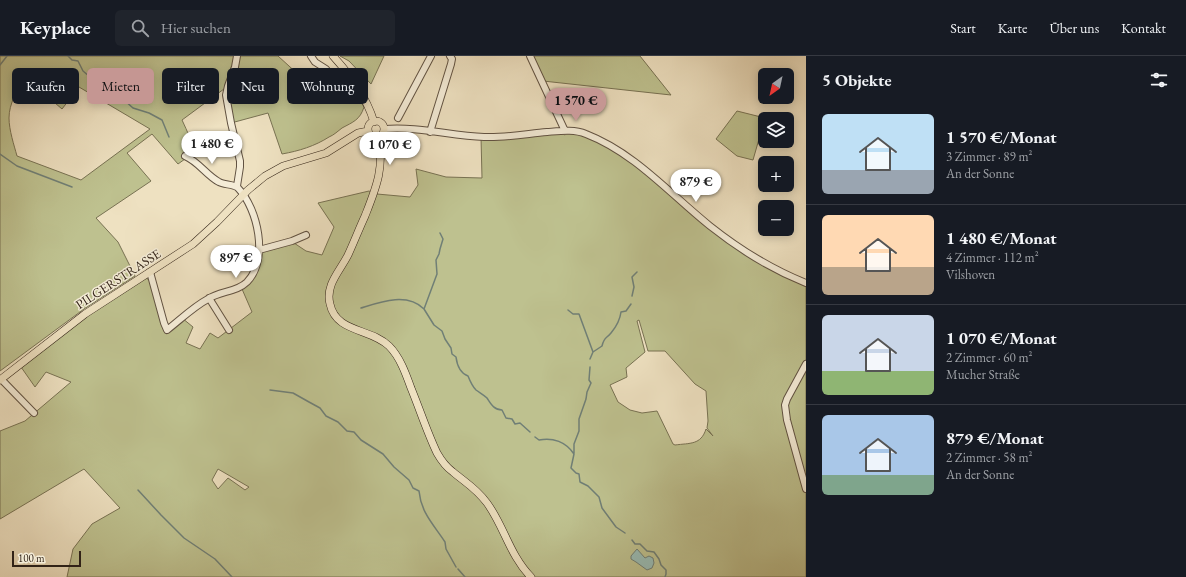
<!DOCTYPE html>
<html lang="de">
<head>
<meta charset="utf-8">
<style>
  body { margin:0; font-family:"EB Garamond",serif; background:#20242c; color:#f1f3f6; height:100vh; display:flex; flex-direction:column; font-size:15px; white-space:nowrap }
  * { box-sizing:border-box; margin:0 }
  p { font-size:13px; color:#9ea1a6 }
  .icon { flex:none; width:22px; height:22px; fill:none; stroke:currentColor; stroke-width:2; stroke-linecap:round; stroke-linejoin:round }
  .map { position:relative; flex:1; overflow:hidden }
  .details { display:flex; flex-direction:column; background:#171b24; width:380px }
  .details>* { flex:none }
  .top-card { position:absolute; left:12px; top:12px; width:380px; height:36px; display:flex; gap:8px }
  .needle { width:26px; rotate:213deg }
  .tools { position:absolute; left:758px; top:12px; display:grid; gap:8px }
  .tools a { display:grid; place-items:center; width:36px; height:36px; border-radius:6px; background:#171b24; box-shadow:0 2px 10px #0003; font-size:20px }
  .scale { position:absolute; left:12px; bottom:10px; width:69px; box-sizing:border-box; padding-left:4px; border:2px solid #322317; border-top:0; font-size:11px; line-height:14px; white-space:nowrap; color:#322317; -webkit-text-stroke:3px #f4ecd7; paint-order:stroke }
  .price { position:absolute; translate:-50% -34px; padding:0 9px; border-radius:14px; background:#fff; color:#222; font-size:13px; line-height:26px; filter:drop-shadow(0 1px 2px #0008) }
  .price::after { content:''; position:absolute; left:50%; top:24px; width:12px; height:9px; margin-left:-6px; background:inherit; clip-path:polygon(0 0,100% 0,50% 100%) }
  .price.active { background:#c59692; color:#111 }
  ul { padding:0; list-style:none }
  li { display:flex; align-items:center; gap:12px; height:100px; padding:0 16px }
  li+li { border-top:1px solid #363941 }
  li span { display:grid; place-items:center; flex:none; width:112px; height:80px; border-radius:6px; color:#555 }
  li>.icon { margin-inline-start:auto }
  span .icon { width:48px; height:48px; fill:#fffc; stroke-width:1 }
  li b { font-size:17px }
  h2 { display:flex; justify-content:space-between; align-items:center; height:48px; padding:0 16px; font-size:17px }
  .chip { padding:0 14px; border-radius:6px; background:#171b24; box-shadow:0 2px 10px #0003; font-size:14px; line-height:36px }
  .chip.active { background:#c59692; color:#111 }
  header { display:flex; align-items:center; gap:24px; box-sizing:border-box; height:56px; padding:0 20px; background:#171b24; border-bottom:1px solid #363941 }
  header strong { font-size:19px }
  nav { display:flex; gap:22px; margin-inline-start:auto; font-size:14px }
  .search { width:280px; height:36px; background:#20242c; display:flex; align-items:center; gap:10px; box-sizing:border-box; padding:0 14px; border-radius:6px; color:#9ea1a6; font-size:15px }
  main { display:flex; flex:1; min-height:0 }
  .map>svg:first-child { display:block }
  .green { fill:#bec18f; stroke:#787253; fill-rule:evenodd }
  .water { fill:#99bdb6; stroke:#707f76 }
  .lines { fill:none; stroke-linecap:round; stroke-linejoin:round }
  .stream { stroke:#707f76; stroke-width:1.5 }
  .minor-casing { stroke:#615242; stroke-width:8 }
  .major-casing { stroke:#322317; stroke-width:8 }
  .minor { stroke:#f4ecd7; stroke-width:6 }
  .major { stroke:#eee1c1; stroke-width:7 }
  .labels { text-anchor:middle; dominant-baseline:central; stroke-width:3; stroke-linejoin:round; paint-order:stroke }
  .street-label { font-size:13px; fill:#322317; stroke:#f4ecd7 }
</style>
</head>
<body>
<header>
<strong>Keyplace</strong>
<div class="search"><svg class="icon" aria-label="search" viewBox="0 0 24 24"><circle cx="10" cy="10" r="6"/><path d="M15 15l6 6"/></svg>Hier suchen</div>
<nav><a>Start</a><a>Karte</a><a>Über uns</a><a>Kontakt</a></nav>
</header>
<main>
<div class="map">
<svg width="806" height="521" viewBox="0 0 806 521">
  <rect width="100%" height="100%" fill="#eee1c1"/>
  <filter id="stains"><feTurbulence type="fractalNoise" baseFrequency=".005" numOctaves="4"/><feColorMatrix values="0 0 0 0 .2 0 0 0 0 .09 0 0 0 0 .02 0 0 0 .5 -.17"/></filter>
  <radialGradient id="worn" r=".72"><stop offset=".6" stop-color="#630" stop-opacity="0"/><stop offset="1" stop-color="#630" stop-opacity=".3"/></radialGradient>
  <path class="green" d="M0 0H278L311 30 328 21 335 14 351 31 364 51C360 64 353 66 342 72 338 75 334 79 329 81 315 90 299 95 282 98L268 57 231 67 228 30 182 64C187 75 193 86 192 98L178 108 152 78 127 97 151 125 96 162 118 186 135 220 84 253 0 315ZM26 22 62 53 79 31 150 73 81 124 17 100C14 89 9 74 9 62 9 48 17 33 26 22Z
    M340 0H384L371 28 349 5Z
    M533 0H640L671 39 543 25Z
    M737 55 765 62 753 104 737 100 716 83Z
    M579 75 620 95 731 186 806 227V521H67L73 493 92 468 120 452 84 413 0 463V375L25 365 71 326 46 316 35 331 21 311 69 273 100 251 146 222 151 225 167 274 182 262 193 271 186 287 200 293 210 277 218 282 252 256 242 233 258 211 262 195 294 187 306 195 322 199 334 171 318 147 369 135 377 138 410 141 418 129 416 113 446 121 482 122 481 81ZM639 264 648 295H665L695 328 706 335 708 365 707 372 713 380 706 373C701 389 690 387 675 389L673 388 657 355 642 357 630 354 618 346 610 329 627 321 626 312 645 296 637 265ZM218 413 249 431 245 434 228 422 218 433 212 424Z"/>
  <path class="water" d="M637 493 645 502 649 500 653 502 654 507 652 512 647 514 636 506 631 503V500Z"/>
  <g class="lines">
    <path class="stream" d="M68 0 72 4 78 5 83 15 97 27 106 29 113 34 133 52 149 57 162 64 169 81
      M0 9 7 0
      M0 98 17 110 72 131
      M440 177 443 183 440 193 439 198 436 204 437 218 424 253 434 269 442 275 445 283 451 292 452 298 456 301C457 309 460 317 468 320 470 325 472 330 476 334 480 337 484 339 487 342 491 348 494 354 502 354L506 362 512 363 515 368 520 367 530 376
      M632 240 634 231 632 221 637 216
      M361 252C380 246 407 236 424 253
      M568 254 573 258H579L593 296 590 303
      M593 296 602 290C604 281 606 283 611 277 616 271 620 264 621 256L626 255 631 248
      M270 334 293 337 309 346 320 352 326 360 338 366 347 375 354 376 361 384 383 398 394 411 409 424 413 432 419 435C421 457 434 469 445 486L446 493 456 511
      M535 381 539 384C553 381 566 386 574 398L571 412 576 417 579 418 580 426 588 430 599 441 602 452 616 471 625 477
      M574 397V388L579 375V363L586 343 587 336 591 327 589 324 590 311
      M138 434 161 459 184 482 215 503 232 521
      M632 484 635 488H640L647 495 654 496 659 503 661 509 666 514V518L665 521
      M458 513 465 521"/>
    <g class="minor-casing">
      <path id="minor" d="M311 0 315 6 326 13
        M530 0 565 75
        M398 62 431 0
        M384 73C418 70 451 80 484 81 505 82 526 78 547 76 560 75 574 73 586 78 635 97 670 138 710 170 739 193 771 213 806 227
        M430 76 451 8 452 3 450 0
        M237 130 240 111V105L231 67 226 39 228 30 235 11 237 0
        M259 194 292 185 306 179
        M150 216 164 267 167 274C180 264 193 251 208 243 220 235 237 236 247 226 269 203 258 153 238 132 234 128 224 129 219 126 206 119 199 106 185 100
        M209 242 229 274
        M806 308 787 343 785 349 787 364 806 433
        M1 323 34 357"/>
    </g>
    <g class="major-casing">
      <path id="major" d="M333 0C351 20 366 40 374 66
        M368 73a8 8 0 1 1 16 0a8 8 0 1 1-16 0Z
        M378 81C385 111 376 132 365 160 359 173 354 186 348 199 340 215 325 229 330 248 336 277 371 272 389 290 400 301 406 318 411 332 420 354 427 376 437 397 441 404 446 411 453 416 466 427 476 432 487 447 504 470 510 500 531 521
        M0 324 85 258 193 188 217 166 248 134 265 120 283 110 326 97 358 77 368 75"/>
    </g>
    <use href="#minor" class="minor"/>
    <use href="#major" class="major"/>
  </g>
  <g class="labels">
    <g class="street-label">
      <text transform="translate(118 223) rotate(-33)">PILGERSTRASSE</text>
    </g>
  </g>
  <rect width="100%" height="100%" filter="url(#stains)"/>
  <rect width="100%" height="100%" fill="url(#worn)"/>
</svg>
<div class="tools">
<a><svg class="needle" viewBox="-14 -14 28 28"><path d="M0-13l5 13h-10z" fill="#e53935"/><path d="M0 13l5-13h-10z" fill="#9ea1a6"/></svg></a>
<a><svg class="icon" aria-label="layers" viewBox="0 0 24 24"><path d="M12 4l9 5-9 5-9-5zM3 14l9 5 9-5"/></svg></a>
<a>+</a>
<a>−</a>
</div>
<div class="scale">100 m</div>
<b class="price active" style="left:576px;top:66px">1 570 €</b>
<b class="price" style="left:212px;top:109px">1 480 €</b>
<b class="price" style="left:390px;top:110px">1 070 €</b>
<b class="price" style="left:696px;top:147px">879 €</b>
<b class="price" style="left:236px;top:223px">897 €</b>
<div class="top-card">
<a class="chip">Kaufen</a>
<a class="chip active">Mieten</a>
<a class="chip">Filter</a>
<a class="chip">Neu</a>
<a class="chip">Wohnung</a>
</div>
</div>
<section class="details">
<h2>5 Objekte<svg class="icon" aria-label="filters" viewBox="0 0 24 24"><path d="M4 7h16M4 17h16"/><circle cx="9" cy="7" r="2"/><circle cx="15" cy="17" r="2"/></svg></h2>
<ul>
<li><span style="background:linear-gradient(#bfe0f5 70%,#9aa5b1 0)"><svg class="icon" aria-label="home" viewBox="0 0 24 24"><path d="M3 11l9-7 9 7M6 9v11h12V9"/></svg></span><div><b>1 570 €/Monat</b><p>3 Zimmer · 89 m²</p><p>An der Sonne</p></div></li>
<li><span style="background:linear-gradient(#ffd9b3 65%,#b9a48a 0)"><svg class="icon" aria-label="home" viewBox="0 0 24 24"><path d="M3 11l9-7 9 7M6 9v11h12V9"/></svg></span><div><b>1 480 €/Monat</b><p>4 Zimmer · 112 m²</p><p>Vilshoven</p></div></li>
<li><span style="background:linear-gradient(#c9d6e8 70%,#8fb573 0)"><svg class="icon" aria-label="home" viewBox="0 0 24 24"><path d="M3 11l9-7 9 7M6 9v11h12V9"/></svg></span><div><b>1 070 €/Monat</b><p>2 Zimmer · 60 m²</p><p>Mucher Straße</p></div></li>
<li><span style="background:linear-gradient(#a9c7e8 75%,#7fa58c 0)"><svg class="icon" aria-label="home" viewBox="0 0 24 24"><path d="M3 11l9-7 9 7M6 9v11h12V9"/></svg></span><div><b>879 €/Monat</b><p>2 Zimmer · 58 m²</p><p>An der Sonne</p></div></li>
</ul>
</section>
</main>
</body>
</html>
